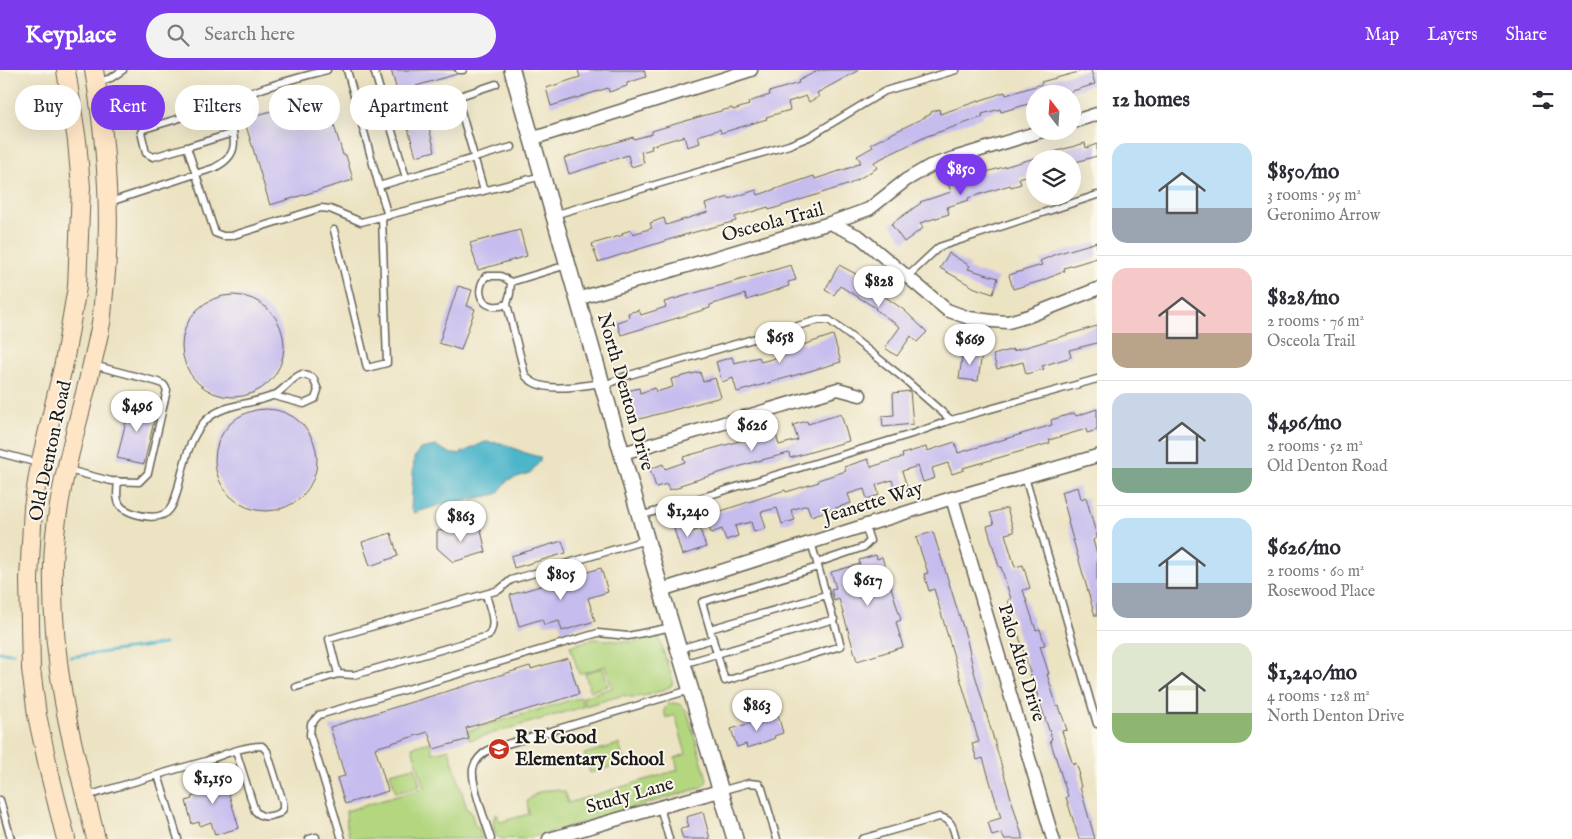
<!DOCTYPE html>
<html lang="en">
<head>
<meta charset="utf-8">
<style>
  body { margin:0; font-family:"IM FELL English",serif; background:#f2f2f3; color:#2b2b33; height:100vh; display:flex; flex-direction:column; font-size:19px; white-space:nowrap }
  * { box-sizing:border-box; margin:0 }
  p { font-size:16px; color:#7c7c81 }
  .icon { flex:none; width:28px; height:28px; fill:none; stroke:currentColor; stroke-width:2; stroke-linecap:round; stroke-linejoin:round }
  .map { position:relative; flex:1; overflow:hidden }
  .details { display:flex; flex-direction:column; background:#fff; width:475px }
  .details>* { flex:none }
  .top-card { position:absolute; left:15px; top:15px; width:475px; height:45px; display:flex; gap:10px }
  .needle { width:32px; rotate:343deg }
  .fabs { position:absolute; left:1026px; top:15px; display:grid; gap:10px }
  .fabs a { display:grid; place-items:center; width:55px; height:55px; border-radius:50%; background:#fff; box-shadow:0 5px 20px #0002; font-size:25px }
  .price { position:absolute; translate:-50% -42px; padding:0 11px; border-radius:18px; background:#fff; color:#222; font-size:16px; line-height:32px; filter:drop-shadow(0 1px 2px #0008) }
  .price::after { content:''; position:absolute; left:50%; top:30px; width:15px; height:11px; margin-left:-8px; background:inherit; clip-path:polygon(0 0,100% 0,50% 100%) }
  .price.on { background:#7c3aed; color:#fff }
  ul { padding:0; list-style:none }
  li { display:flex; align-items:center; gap:15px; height:125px; padding:0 15px }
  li+li { border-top:1px solid #e1e1e2 }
  li span { display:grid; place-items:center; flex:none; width:140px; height:100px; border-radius:15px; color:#555 }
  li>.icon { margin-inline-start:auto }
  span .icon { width:60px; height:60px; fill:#fffc; stroke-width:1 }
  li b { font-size:21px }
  h2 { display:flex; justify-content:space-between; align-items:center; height:60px; padding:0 15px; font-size:21px }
  .tag { padding:0 18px; border-radius:22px; background:#fff; box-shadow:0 5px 20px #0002; font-size:18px; line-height:45px }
  .tag.on { background:#7c3aed; color:#fff }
  header { display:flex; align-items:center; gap:30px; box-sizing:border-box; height:70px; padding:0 25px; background:#7c3aed; color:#fff }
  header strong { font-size:24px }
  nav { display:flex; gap:28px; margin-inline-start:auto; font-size:18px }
  .search { width:350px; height:45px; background:#f2f2f3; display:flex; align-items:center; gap:12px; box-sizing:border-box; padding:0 18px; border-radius:28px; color:#7c7c81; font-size:19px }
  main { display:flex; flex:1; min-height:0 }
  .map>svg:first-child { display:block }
  .green { fill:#b3d67f; stroke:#68794e }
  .water { fill:#4cb5ca; stroke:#346873 }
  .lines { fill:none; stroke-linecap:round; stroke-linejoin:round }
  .stream { stroke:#4cb5ca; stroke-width:3 }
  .building { fill:#c6bcee }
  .service-casing { stroke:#656256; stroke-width:9 }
  .minor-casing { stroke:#656256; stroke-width:15 }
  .tertiary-casing { stroke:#656256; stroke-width:18 }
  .secondary-casing { stroke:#656256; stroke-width:20 }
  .service { stroke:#fff; stroke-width:6 }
  .minor { stroke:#fff; stroke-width:12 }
  .tertiary { stroke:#fff; stroke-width:15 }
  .secondary { stroke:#fde5c5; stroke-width:18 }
  .labels { text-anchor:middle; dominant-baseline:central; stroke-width:4; stroke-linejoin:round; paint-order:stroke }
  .street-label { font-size:19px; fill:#1c1c1c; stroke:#fbf7ec }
  .poi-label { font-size:19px; font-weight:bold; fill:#1c1c1c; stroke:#fbf7ec; text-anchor:start }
</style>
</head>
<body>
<header>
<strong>Keyplace</strong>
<div class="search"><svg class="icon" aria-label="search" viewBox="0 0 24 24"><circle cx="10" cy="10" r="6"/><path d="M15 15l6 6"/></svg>Search here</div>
<nav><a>Map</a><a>Layers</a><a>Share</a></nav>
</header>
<main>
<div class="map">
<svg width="1097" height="769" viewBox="0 0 1097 769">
  <rect width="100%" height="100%" fill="#fbf7ec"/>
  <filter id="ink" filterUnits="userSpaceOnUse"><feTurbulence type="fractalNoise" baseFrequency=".02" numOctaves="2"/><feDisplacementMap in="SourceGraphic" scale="10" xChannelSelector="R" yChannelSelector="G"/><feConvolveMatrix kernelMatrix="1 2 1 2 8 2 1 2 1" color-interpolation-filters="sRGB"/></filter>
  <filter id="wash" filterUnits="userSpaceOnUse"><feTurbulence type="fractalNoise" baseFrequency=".0096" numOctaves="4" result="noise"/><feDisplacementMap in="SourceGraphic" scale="20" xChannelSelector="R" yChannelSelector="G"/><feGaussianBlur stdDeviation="1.12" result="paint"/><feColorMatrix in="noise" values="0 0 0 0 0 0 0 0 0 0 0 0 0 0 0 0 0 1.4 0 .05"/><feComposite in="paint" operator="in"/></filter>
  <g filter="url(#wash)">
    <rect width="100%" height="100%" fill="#ece3c2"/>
    <path class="green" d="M651 567 659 568 673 611 671 616C661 622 633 631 624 625L585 636 583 627 612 618 605 596 579 604 570 576 594 569 631 572Z
      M603 598 608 616 590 621 585 603Z
      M581 627 583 637 470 670 467 661Z
      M673 633 680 634 687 641 707 709 706 713 700 718 526 769H500C493 764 492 752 495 745L497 744 500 752 529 744 527 732C536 720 550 717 565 722L568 733 678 700 675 688 686 684 675 645 666 648 664 640 668 634Z
      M430 672 433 683 449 679 467 739 471 742 475 756 479 758 482 769H350L347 757 346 741 424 718 412 677Z
      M619 674 625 693 590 703 584 684Z
      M415 697 420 716 396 723 390 703Z"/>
    <path class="water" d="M485 372 501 373 528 384 540 387V391L530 403 508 410 497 424 459 432 446 433 414 443 411 438 414 388 420 379 436 376 452 384H459Z"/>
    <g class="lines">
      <path class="stream" d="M0 582 13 583
        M70 587 165 574"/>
    </g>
    <g id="blocks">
      <path class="building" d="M391 0H454L457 4 416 16 423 37 446 30 452 51 429 58 435 81 416 86Z
        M578 0H644L646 7 627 13V16L609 22 608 18 551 36 546 18 580 7Z
        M819 0H859L817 23 819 27 809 32 806 26 788 32 790 40 766 47 767 49 721 63 720 59 698 66 700 73 687 77 684 66 651 76 652 79 641 82 644 93 631 97 628 85 569 104 564 88 633 67 634 69 652 64V61L702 46 732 38 733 40 749 35 748 32 770 25 769 22 799 13 798 11Z
        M1086 0H1091L1095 14 1063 24H1035V32L1001 42 1000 39 982 44 983 47 927 66 874 92 877 98 850 114 769 140 768 137 735 147 736 151 684 165 598 192 592 174 623 165 622 163 631 160 633 164 652 158 650 153 664 148 666 155 708 142 705 134 729 127V129L756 120 758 125 814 106 815 109 852 97 861 92 857 86 873 77 871 74 931 44V42L939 39 940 44 1005 22 1006 25 1042 14 1041 12Z
        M325 25 343 85H346L353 110 270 135 244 49Z
        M1085 73 1086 78 1097 74V86L1072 93V89H1040V86Z
        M1035 88V103L1019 108 1021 114 1011 117 1010 115 968 128 969 130 947 137 949 144 920 153 923 158 904 172 891 154 921 133 920 132 951 122 948 113Z
        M520 160 527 186 478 200 470 173Z
        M1097 172V188L1064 198 1065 201 1041 211 1013 219 1009 205 1042 195 1040 191 1056 184Z
        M949 183 970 196 968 199 998 208 993 224 975 218 940 198Z
        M791 195 796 210 788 212 789 216 747 230 745 224 710 235V238L621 265 617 252 629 248 628 243 639 240 641 245 666 237 664 232Z
        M839 195 856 204 855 206 904 240 927 262 917 272 911 266 897 286 885 278 900 257 875 239 876 238 840 216 834 225 825 220Z
        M458 216 472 220 467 236 475 239 461 280 439 273Z
        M182 276a51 51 0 1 1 102 0a51 51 0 1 1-102 0Z
        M1097 256V273L1069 280 1071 287 1042 296 1044 299 1026 304 1023 292 997 299 993 285 1013 279V281Z
        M833 265 841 292 737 322 733 308 722 312 716 292 732 287 734 293 759 287 761 292 779 287 777 280 802 272 803 275Z
        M963 281 982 283 978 311 959 309Z
        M700 302 703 312 715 308 721 327 636 350 627 321 639 318 640 323 655 318 656 322 673 317 671 309Z
        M910 321 913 354 883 357 882 346 894 345 893 323Z
        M131 331 157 338 144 394 117 388Z
        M1097 339V360L1087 363 1086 359 1049 370 1050 373 963 398 964 400 952 404 948 393 932 398 935 408 923 412 918 396 902 401 907 417 895 420 892 410 876 415 879 425 867 429 864 419 848 424 851 433 811 446 807 435 791 440 795 450 782 454 777 438 761 442 766 458 754 462 751 452 735 456 738 466 726 470 722 459 711 463 706 446 785 420 786 422 819 412 818 410 846 401 844 397 868 389 871 397 903 387 902 384 926 377 927 381 955 372 958 383 1052 355 1051 350 1074 343 1076 346Z
        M215 390a51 51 0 1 1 102 0a51 51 0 1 1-102 0Z
        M841 344 849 371 790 388 789 383 754 392 680 415 681 417 669 420 667 414 656 417 650 399 663 394 665 399 685 392 683 387 775 361 779 375 798 370 793 355 807 351 808 354Z
        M1078 417 1081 429 1086 427 1097 467 1093 470 1097 484V546H1095L1068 452 1069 451 1061 422Z
        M1007 438 1014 462 1005 464 1015 497 1023 495 1030 518 1023 520 1036 560 1040 559 1045 575 1040 576 1049 604H1047L1057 637 1059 636 1067 660 1062 661 1073 695 1076 693 1080 705H1078L1081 717H1080L1095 769H1079L1066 727 1068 726 1050 670 1052 669 1032 609 1008 530 1011 529 1001 497H999L987 456 994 454 990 443Z
        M685 448 689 463 700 459 706 477 682 485 672 452Z
        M480 456 486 482 453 492 437 478V461Z
        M933 462 967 570 973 598 1023 769H1004L1002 763 992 766 988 752 1001 748 983 688 977 690 972 674 979 672 934 519 929 521 924 504 928 503 916 467Z
        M391 463 398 486 370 496 362 472Z
        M562 471 566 483 514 498 511 486Z
        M876 485 877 489 882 487 901 550 896 552 903 577 857 591 839 529 834 531 831 519 836 518 831 502 860 494 859 490Z
        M601 498 608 522 588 528 595 551 562 561 559 551 544 555 542 549 519 556 510 525Z
        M568 588 579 624 466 658 469 669 434 679 428 662 375 678 388 721 345 734 337 708 345 706 330 657 530 596 531 599Z
        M778 645 783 663 774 666 775 668 757 675 747 678 746 674 737 677 731 659Z
        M214 696 218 709 224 708 239 758 215 765 211 752 200 756 199 752 192 754 186 731 192 729 191 727 203 723 200 715 206 713 202 700Z
        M703 742 710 769H683L680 759 689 757 686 747Z"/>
    </g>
  </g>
  <g filter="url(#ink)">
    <use href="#blocks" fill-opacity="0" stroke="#656256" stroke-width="1"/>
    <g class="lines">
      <g class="service-casing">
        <path id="service" d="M347 0 379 116
          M374 0 406 108 379 116 388 146
          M459 0H463
          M98 12 111 8 123 0
          M233 32 144 59 141 62 146 83 153 87 187 77 215 163 223 166H231L321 138 330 139 361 152 542 106
          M187 77 233 63
          M406 108 512 77
          M484 121 457 27 496 14
          M110 132 214 98C239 86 235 72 231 49 230 43 229 39 232 34 241 21 310 5 327 0
          M554 145 789 75 809 67 885 21 956 0
          M334 160 367 298 387 293 382 147
          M567 195 511 212 510 224 507 234 525 305C539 325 581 316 602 313
          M908 206 939 177 1097 125
          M507 234C485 243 472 224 486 206H501L511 212
          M603 316 626 306 818 250H829L854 269 902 307 951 350 1097 309
          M0 383 38 393
          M68 400 111 411 139 412 148 403 167 320 164 315 158 312 93 295
          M1025 407 1097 654
          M118 411C117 421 115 433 124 439 136 446 161 452 170 439 175 432 177 422 179 414 185 392 189 368 205 351 223 333 250 335 272 326 284 322 290 308 302 304L313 308 318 320 315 329 304 334 274 326
          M640 446 915 363 951 350
          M811 472 841 576 725 611 702 532 818 497
          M817 493 864 477 870 471 865 455
          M486 524C489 538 498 554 488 566L354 605 338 604 329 569 499 520 511 510 646 470
          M710 559 826 525
          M679 579 713 569
          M683 594 834 549
          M296 617 338 604
          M158 705 178 769
          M720 721 749 713 759 714 762 718 777 769
          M87 726C127 714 166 702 206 691 223 685 243 676 262 676L267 681 283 732V739L280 743C269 747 263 749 255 741L236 681
          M0 730 11 769
          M660 737 669 769
          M309 769 316 767
          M342 769 310 665 311 654 319 645 598 563 628 566 672 557
          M491 769C486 752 471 715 473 699 475 690 483 683 490 679L690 620
          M862 769 939 747C952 749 953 758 956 769"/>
      </g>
      <g class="minor-casing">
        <path id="minor" d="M1072 52 1097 44
          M531 69 751 0
          M830 153 869 139 906 110 930 96 951 89 1042 61
          M577 229 830 153 860 167 947 240 969 248 992 251 1008 252 1029 246 1097 219
          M623 383 838 319 860 325
          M952 428 1053 769
          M661 520 952 428 1097 386
          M549 769 660 737 720 721"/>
      </g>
      <g class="tertiary-casing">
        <path id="tertiary" d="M512 0 661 520 735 769"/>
      </g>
      <g class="secondary-casing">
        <path id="secondary" d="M66 0 77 71 81 117 77 217 64 293 40 394 33 437 29 509 31 599 37 645 49 701 66 769
          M94 0C106 71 112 142 105 214 103 227 103 241 101 253 86 334 55 413 53 495 52 540 56 587 64 632 72 678 85 723 96 769"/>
      </g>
      <use href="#service" class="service"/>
      <use href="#minor" class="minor"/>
      <use href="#tertiary" class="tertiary"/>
      <use href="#secondary" class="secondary"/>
    </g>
  </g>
  <defs>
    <g id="school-disc" transform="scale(1.125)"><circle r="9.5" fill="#c8321e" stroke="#fbf7ec"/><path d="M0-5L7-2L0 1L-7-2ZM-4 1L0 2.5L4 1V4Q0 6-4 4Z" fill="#fff"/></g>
  </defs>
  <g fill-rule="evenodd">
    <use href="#school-disc" x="499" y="679"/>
  </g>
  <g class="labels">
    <g class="street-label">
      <text transform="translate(773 153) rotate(-15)">Osceola Trail</text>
      <text transform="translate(625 322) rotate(74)">North Denton Drive</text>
      <text transform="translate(51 381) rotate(-78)">Old Denton Road</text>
      <text transform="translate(873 433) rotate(-17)">Jeanette Way</text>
      <text transform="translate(1021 593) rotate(73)">Palo Alto Drive</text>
      <text transform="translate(630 726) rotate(-16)">Study Lane</text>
    </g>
    <g class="poi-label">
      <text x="515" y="668">R E Good<tspan x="515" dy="22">Elementary School</tspan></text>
    </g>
  </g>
</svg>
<div class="fabs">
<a><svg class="needle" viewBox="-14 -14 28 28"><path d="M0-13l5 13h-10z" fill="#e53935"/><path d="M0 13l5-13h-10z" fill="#7c7c81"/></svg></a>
<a><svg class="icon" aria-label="layers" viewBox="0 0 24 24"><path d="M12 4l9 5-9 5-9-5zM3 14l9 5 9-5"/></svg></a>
</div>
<b class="price on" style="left:961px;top:126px">$850</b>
<b class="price" style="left:879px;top:238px">$828</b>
<b class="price" style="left:780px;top:294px">$658</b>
<b class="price" style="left:970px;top:296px">$669</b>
<b class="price" style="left:137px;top:363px">$496</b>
<b class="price" style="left:752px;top:382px">$626</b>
<b class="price" style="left:688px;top:468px">$1,240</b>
<b class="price" style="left:461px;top:473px">$863</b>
<b class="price" style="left:561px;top:531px">$805</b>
<b class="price" style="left:868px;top:537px">$617</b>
<b class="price" style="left:757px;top:662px">$863</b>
<b class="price" style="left:213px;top:735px">$1,150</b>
<div class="top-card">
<a class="tag">Buy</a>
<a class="tag on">Rent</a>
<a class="tag">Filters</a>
<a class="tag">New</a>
<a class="tag">Apartment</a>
</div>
</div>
<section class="details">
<h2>12 homes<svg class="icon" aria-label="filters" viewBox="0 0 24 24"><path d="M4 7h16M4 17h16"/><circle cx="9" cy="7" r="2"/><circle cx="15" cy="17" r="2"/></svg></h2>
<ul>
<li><span style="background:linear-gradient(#bfe0f5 65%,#9aa5b1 0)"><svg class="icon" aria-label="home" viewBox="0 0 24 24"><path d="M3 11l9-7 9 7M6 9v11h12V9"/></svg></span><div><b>$850/mo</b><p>3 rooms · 95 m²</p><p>Geronimo Arrow</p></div></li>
<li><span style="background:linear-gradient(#f6c9c9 65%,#b9a48a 0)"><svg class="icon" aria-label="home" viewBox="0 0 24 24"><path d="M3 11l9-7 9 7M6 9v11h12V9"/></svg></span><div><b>$828/mo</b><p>2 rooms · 76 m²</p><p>Osceola Trail</p></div></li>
<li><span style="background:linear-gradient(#c9d6e8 75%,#7fa58c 0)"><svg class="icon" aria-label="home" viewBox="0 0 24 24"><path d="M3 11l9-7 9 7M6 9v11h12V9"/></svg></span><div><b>$496/mo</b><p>2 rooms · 52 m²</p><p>Old Denton Road</p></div></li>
<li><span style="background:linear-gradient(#bfe0f5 65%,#9aa5b1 0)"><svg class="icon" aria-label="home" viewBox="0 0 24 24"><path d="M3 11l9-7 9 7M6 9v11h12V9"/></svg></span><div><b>$626/mo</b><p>2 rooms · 60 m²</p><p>Rosewood Place</p></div></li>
<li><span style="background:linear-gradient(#dfe7d0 70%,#8fb573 0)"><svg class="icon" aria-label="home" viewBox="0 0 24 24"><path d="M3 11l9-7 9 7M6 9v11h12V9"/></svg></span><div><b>$1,240/mo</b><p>4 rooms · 128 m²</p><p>North Denton Drive</p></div></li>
</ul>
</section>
</main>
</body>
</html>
